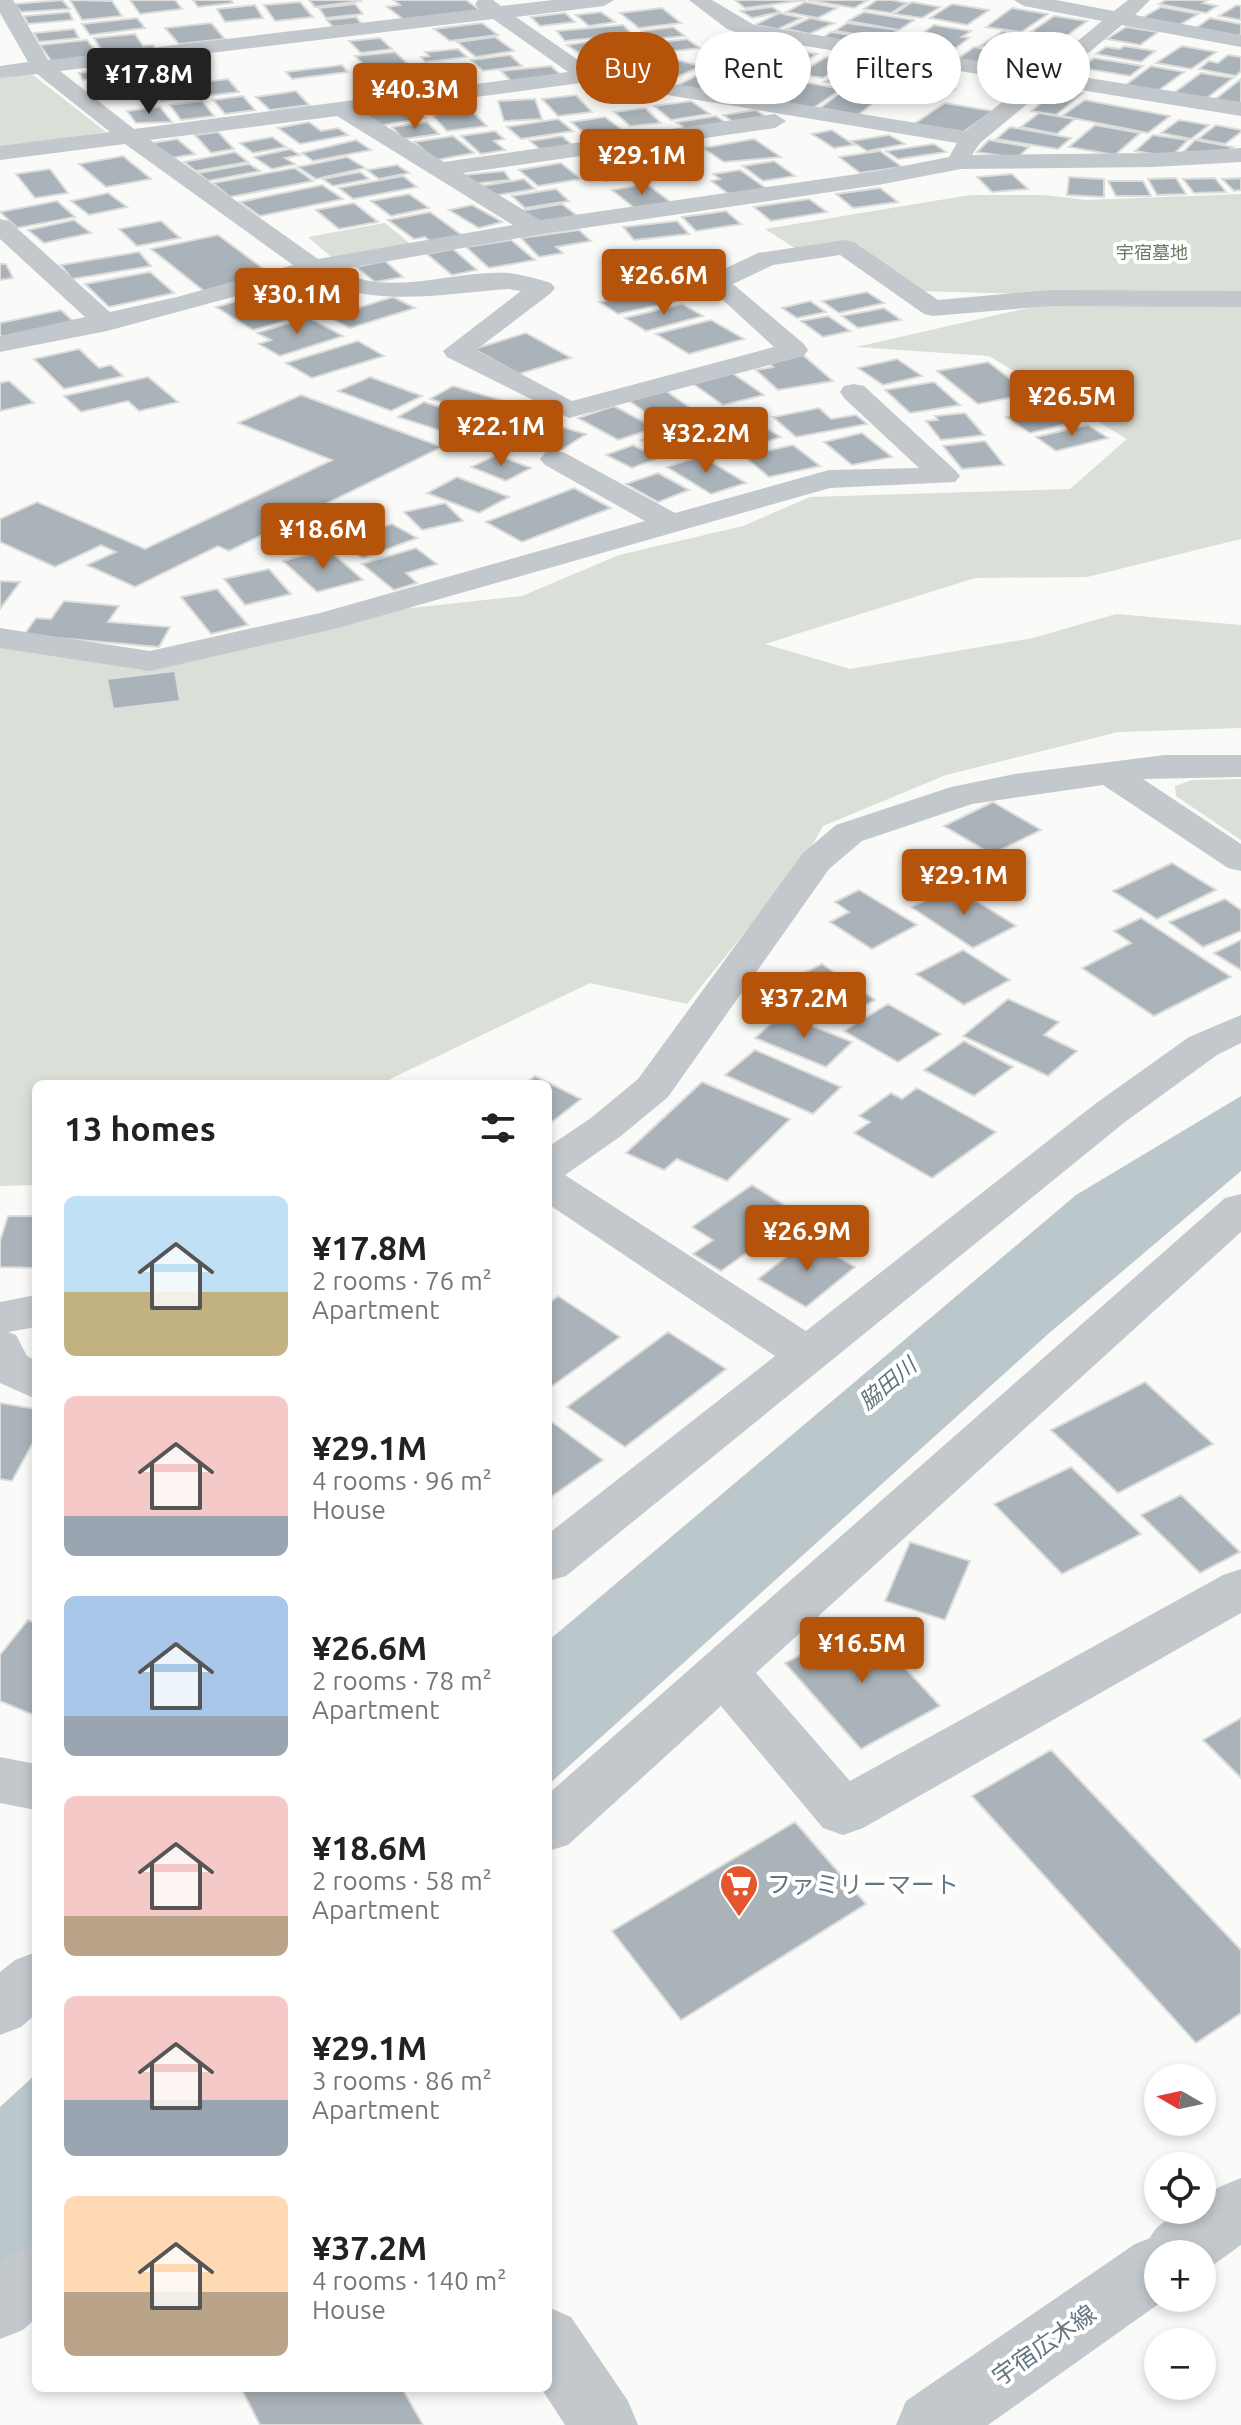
<!DOCTYPE html>
<html lang="en">
<head>
<meta charset="utf-8">
<style>
  body { margin:0; font-family:Ubuntu,"Noto Sans JP",sans-serif; background:#f2f2f2; color:#222; height:100vh; display:flex; flex-direction:column; font-size:30px; white-space:nowrap }
  * { box-sizing:border-box; margin:0 }
  p { font-size:26px; color:#767676 }
  .icon { flex:none; width:44px; height:44px; fill:none; stroke:currentColor; stroke-width:2; stroke-linecap:round; stroke-linejoin:round }
  .map { position:relative; flex:1; overflow:hidden }
  .drawer { position:absolute; left:32px; top:1080px; width:520px; height:1312px; display:flex; flex-direction:column; background:#fff; border-radius:12px; box-shadow:0 4px 12px #0003 }
  .drawer>* { flex:none }
  .banner { position:absolute; left:576px; top:32px; width:544px; height:72px; display:flex; gap:16px }
  .needle { width:52px; rotate:279deg }
  .buttons { position:absolute; left:1144px; top:2064px; display:grid; gap:16px }
  .buttons a { display:grid; place-items:center; width:72px; height:72px; border-radius:50%; background:#fff; box-shadow:0 4px 12px #0003; font-size:40px }
  .price { position:absolute; translate:-50% -68px; padding:0 18px; border-radius:8px; background:#b45309; color:#fff; font-size:26px; line-height:52px; filter:drop-shadow(0 2px 4px #0008) }
  .price::after { content:''; position:absolute; left:50%; top:48px; width:24px; height:18px; margin-left:-12px; background:inherit; clip-path:polygon(0 0,100% 0,50% 100%) }
  .price.active { background:#222; color:#fff }
  ul { padding:0; list-style:none }
  li { display:flex; align-items:center; gap:24px; height:200px; padding:0 32px }
  li span { display:grid; place-items:center; flex:none; width:224px; height:160px; border-radius:12px; color:#555 }
  li>.icon { margin-inline-start:auto }
  span .icon { width:96px; height:96px; fill:#fffc; stroke-width:1 }
  li b { font-size:34px }
  h2 { display:flex; justify-content:space-between; align-items:center; height:96px; padding:0 32px; font-size:34px }
  .tag { padding:0 28px; border-radius:36px; background:#fff; box-shadow:0 4px 12px #0003; font-size:28px; line-height:72px }
  .tag.active { background:#b45309; color:#fff }
  .map>svg:first-child { display:block }
  .green { fill:#dadfd7 }
  .water { fill:#bbc7cb }
  .building { fill:#aab3b9; stroke:#dcdcda; stroke-width:2 }
  .lines { fill:none; stroke-linecap:round; stroke-linejoin:round }
  .minor { fill:#c3c8cc; fill-rule:evenodd }
  .tertiary { fill:#c3c8cc; fill-rule:evenodd }
  .labels { text-anchor:middle; dominant-baseline:central; stroke-width:8; stroke-linejoin:round; paint-order:stroke }
  .far-park-label { font-size:18px; fill:#687a64; stroke:#fff }
  .water-label { font-size:22px; font-style:italic; fill:#60757c; stroke:#fff }
  .near-poi-label { font-size:24px; fill:#657683; stroke:#fff; text-anchor:start }
  .near-street-label { font-size:24px; fill:#657683; stroke:#fff }
</style>
</head>
<body>
<div class="map">
<svg width="1241" height="2425" viewBox="0 0 1241 2425">
  <rect width="100%" height="100%" fill="#fafaf8"/>
  <path class="green" d="M22 73 33 75 106 132 0 149V76Z
    M1241 194V539L1087 577 975 578 765 644 850 669 1033 638 1116 614 1241 625V728L1118 732 946 775 823 826 805 858 687 1004 590 983 380 1084H36V1185L0 1186V638L167 653 365 613 522 596 619 555 743 526 810 497 1070 489 1127 439 989 356 856 347 1037 306 1028 294 919 291 859 245 801 252 765 229 970 195H1045L1087 200Z
    M385 223 413 246 336 261 308 237Z
    M1241 779V840L1176 796 1175 786 1192 780Z"/>
  <path class="water" d="M1241 1096V1171L1047 1335 548 1785V1641L1076 1195Z
    M36 2074V2250L0 2283V2107Z"/>
  <path class="building" d="M62 0 70 9 21 12 14 4Z
    M70 0 112 1 122 16 82 20Z
    M130 0H175L182 9 140 14Z
    M193 0H231L233 3 198 7Z
    M309 0H360L361 1 315 7Z
    M393 0H466L481 11 407 22 387 7 400 5Z
    M735 0H806L745 8Z
    M808 0H868L854 8Z
    M877 0H891L907 3 891 13 864 9Z
    M1166 0H1208L1203 3 1217 6 1206 13 1159 4Z
    M300 2 313 17 275 21 264 5Z
    M805 2 837 8 818 18 786 12Z
    M912 2 940 7 922 18 894 14Z
    M355 4 363 14 326 18 319 8Z
    M952 4 989 10 967 25 930 18Z
    M255 5 263 18 225 22 217 9Z
    M1237 5 1241 6V20L1219 16Z
    M772 7 780 12 752 18 741 11Z
    M1161 7 1198 14 1176 27 1139 20Z
    M662 8 681 23 639 28 620 13Z
    M1012 8 1048 14 1021 32 986 27Z
    M69 12 73 20 28 24 24 16Z
    M601 12 615 22 589 26 576 15Z
    M864 12 914 20 899 30 848 21Z
    M565 13 575 22 540 26 531 17Z
    M779 13 802 18 778 29 755 25Z
    M1054 16 1087 21 1065 37 1031 32Z
    M356 17 362 24 333 27 327 20Z
    M137 18 145 28 90 35 82 24Z
    M810 18 834 23 809 34 786 29Z
    M1210 18 1241 24V34L1235 38 1192 31Z
    M211 23 225 39 179 44 165 28Z
    M482 23 498 35 450 41 434 29Z
    M847 23 898 30 887 39 835 31Z
    M623 25 632 34 565 41 557 31Z
    M934 25 971 31 962 37 969 38 956 48 912 41Z
    M673 27 685 36 653 39 642 31Z
    M1126 27 1158 32 1140 45 1107 39Z
    M74 29 79 38 39 42 34 33Z
    M1003 31 1045 39 1022 54 980 46Z
    M831 32 872 38 859 47 818 41Z
    M135 34 143 46 153 45 156 49 105 55 94 38Z
    M495 37 514 51 476 57 457 42Z
    M619 37 662 65 609 73 567 45Z
    M380 38 392 49 361 53 349 41Z
    M687 39 700 48 665 52 653 43Z
    M87 40 99 56 52 62 40 45Z
    M743 41 817 54 792 69 718 56Z
    M911 41 955 49 940 59 896 51Z
    M1124 46 1155 51 1141 62 1096 54 1106 47 1120 49Z
    M1182 46 1216 52 1191 69 1156 63Z
    M974 47 1040 57 1022 72 955 61Z
    M458 49 467 57 425 62 421 57 429 56 425 52Z
    M395 52 409 65 369 70 355 56Z
    M510 55 522 66 483 71 471 60Z
    M1228 55 1241 57V71L1236 76 1199 69 1209 61 1218 63Z
    M191 56 210 77 163 83 144 62Z
    M826 57 850 61 823 78 799 74Z
    M863 58 881 61 868 69 849 65Z
    M1094 58 1143 66 1130 76 1081 68Z
    M676 60 702 66 668 81 655 78 639 84 625 81Z
    M443 63 451 70 433 73 442 80 403 85 386 71Z
    M342 65 348 72 292 79 286 72Z
    M551 66 562 76 512 82 501 71Z
    M1151 66 1184 72 1155 93 1123 87Z
    M112 69 116 76 83 80 79 73Z
    M843 71 876 77 858 88 824 82Z
    M1201 73 1233 78 1203 101 1171 95Z
    M699 74 737 81 744 77 767 82 735 100 673 88Z
    M132 76 139 87 100 92 93 81Z
    M883 77 919 84 900 97 863 90Z
    M228 79 239 92 161 101 151 88Z
    M1241 79V106L1213 101Z
    M803 82 842 89 807 112 768 105Z
    M926 84 955 89 939 101 910 96Z
    M1058 89 1083 93 1056 115 1031 111Z
    M296 91 309 105 270 110 256 97Z
    M843 91 881 97 858 115 820 108Z
    M576 95 592 112 558 116 542 99Z
    M243 96 255 110 225 114 213 100Z
    M535 99 542 119 504 121 498 101Z
    M1085 100 1170 116 1148 133 1062 116Z
    M202 101 214 116 181 120 170 105Z
    M691 101 710 114 671 120 654 106Z
    M945 103 993 111 962 133 914 124Z
    M160 107 172 122 136 123 127 111Z
    M409 108 424 118 378 126 364 115Z
    M645 108 661 123 630 126 614 112Z
    M471 110 487 126 447 131 432 115Z
    M756 110 769 119 736 124 723 115Z
    M1039 113 1075 119 1057 134 1021 127Z
    M716 116 731 126 691 132 676 122Z
    M605 117 625 132 590 138 571 122Z
    M558 119 573 131 521 139 507 127Z
    M1179 120 1209 125 1191 139 1161 133Z
    M309 122 321 131 338 128 348 135 300 144 278 128Z
    M427 122 439 134 403 139 392 127Z
    M1095 125 1140 133 1115 155 1069 147Z
    M1216 125 1241 130V132L1225 144 1198 139Z
    M1010 127 1071 138 1058 149 996 139Z
    M832 130 854 145 834 148 812 134Z
    M495 131 504 139 494 141 505 150 481 154 461 136Z
    M218 132 234 149 211 153 195 135Z
    M889 135 905 144 867 151 851 141Z
    M1153 135 1188 140 1171 157 1135 151Z
    M453 136 474 153 436 160 414 142Z
    M562 136 576 148 544 153 530 141Z
    M272 137 286 147 253 153 240 143Z
    M177 139 195 154 171 158 152 143Z
    M754 139 781 157 724 162 703 148Z
    M356 140 371 150 313 161 302 153Z
    M989 140 1029 147 1017 158 977 152Z
    M1195 140 1233 147 1222 155 1182 153Z
    M934 144 946 152 898 159 886 151Z
    M671 148 698 169 663 174 637 153Z
    M290 149 300 155 285 158 295 164 272 169 254 157Z
    M880 151 902 167 860 173 839 157Z
    M235 152 248 162 196 171 184 162Z
    M123 156 151 179 106 187 79 164Z
    M621 156 644 175 605 181 588 167 598 165 593 160Z
    M347 157 365 168 316 179 298 167Z
    M774 161 795 176 763 181 743 166Z
    M561 163 581 179 538 186 519 170Z
    M249 164 260 171 208 181 198 173Z
    M397 165 409 173 379 179 367 170Z
    M295 168 313 181 230 197 213 183Z
    M50 169 68 193 35 198 16 174Z
    M740 170 767 189 730 195 711 181 720 179 713 174Z
    M504 171 510 180 469 184 463 175Z
    M360 172 369 179 333 186 323 179Z
    M1012 174 1028 189 992 192 977 177Z
    M403 176 417 187 353 199 339 188Z
    M1069 177 1104 179V197L1067 195Z
    M1176 178 1186 194 1157 195 1148 179Z
    M1215 178 1226 192 1194 193 1183 179Z
    M1241 178V190L1234 191 1222 179Z
    M524 179 535 189 492 196 482 186Z
    M1108 181H1143L1151 196H1116Z
    M647 184 673 204 637 210 612 190Z
    M322 185 343 199 260 216 240 202Z
    M880 188 898 202 853 208 836 194Z
    M556 189 569 201 525 208 512 196Z
    M108 193 127 207 89 215 71 201Z
    M409 194 429 208 391 216 371 201Z
    M809 199 827 212 771 221 754 207Z
    M57 201 75 217 17 228 0 212Z
    M354 203 378 222 339 229 316 210Z
    M562 204 581 219 538 226 520 211Z
    M472 205 502 222 479 228 449 210Z
    M726 211 741 224 696 231 682 217Z
    M430 212 467 239 435 245 425 237 414 239 388 220Z
    M74 220 91 233 44 243 28 230Z
    M161 221 180 238 137 246 119 229Z
    M677 221 689 234 634 240 623 227Z
    M579 230 591 241 556 247 563 253 539 257 521 238Z
    M218 235 273 276 204 291 151 249Z
    M511 240 535 260 489 268 466 247Z
    M453 249 477 270 452 275 427 254Z
    M139 252 151 266 72 279 61 265Z
    M385 261 403 277 375 282 356 267Z
    M0 264H6L13 278 0 280Z
    M150 272 174 293 109 307 85 284Z
    M658 289 676 301 618 314 600 302Z
    M867 292 884 303 839 313 822 301Z
    M265 293 289 308 301 305 314 313 253 330 216 307Z
    M393 297 415 308 350 328 328 317Z
    M810 301 826 312 797 318 782 308Z
    M682 304 703 316 646 331 625 318Z
    M884 308 901 320 858 328 842 316Z
    M61 310 79 327 8 342 0 334V323Z
    M828 316 850 331 823 337 801 321Z
    M308 317 343 336 280 356 259 344 271 340 257 333Z
    M711 320 744 339 689 354 656 334Z
    M526 333 571 358 519 374 474 349Z
    M358 341 384 356 312 378 286 363Z
    M79 349 99 368 111 365 123 376 64 389 34 359Z
    M803 355 833 381 778 390 756 370 773 367 767 361Z
    M897 359 922 376 883 385 858 368Z
    M988 362 1030 394 978 404 937 371Z
    M732 373 764 395 723 405 692 383Z
    M148 377 178 402 139 411 128 401 81 412 64 396Z
    M370 377 422 396 391 411 338 391Z
    M9 381 34 403 0 411V383Z
    M934 382 960 405 910 413 885 390Z
    M453 386 517 405 494 419 430 399Z
    M666 391 696 412 658 421 628 400Z
    M301 395 442 447 229 551 218 546 135 587 87 565 116 552 101 545 55 567 0 542V519L37 502 145 549 332 460 238 423Z
    M424 402 484 421 458 436 398 417Z
    M614 406 655 428 618 440 578 418Z
    M1050 406 1074 422 1030 433 1006 417Z
    M819 408 831 419 856 415 867 424 796 437 773 417Z
    M965 413 984 435 941 440 926 421 938 420 935 416Z
    M754 421 781 437 742 450 714 433Z
    M547 423 586 434 561 450 521 439Z
    M1088 425 1108 438 1056 451 1036 437Z
    M677 426 710 441 673 455 641 440Z
    M862 433 892 457 852 465 824 442Z
    M985 441 1004 465 962 469 943 446Z
    M633 445 658 458 632 468 606 455Z
    M793 445 820 466 769 477 744 456Z
    M497 455 531 468 506 481 471 467Z
    M701 456 746 483 711 494 667 467Z
    M658 473 689 490 658 502 626 484Z
    M457 477 509 497 479 513 427 493Z
    M574 488 611 508 522 542 486 522Z
    M445 503 463 521 422 530 404 512Z
    M392 524 417 538 363 558 339 543Z
    M416 548 437 564 406 573 417 583 394 590 362 564Z
    M328 549 363 580 317 592 283 561Z
    M269 569 291 594 245 605 224 579Z
    M0 581 20 582 0 609Z
    M217 589 248 625 211 634 181 597Z
    M64 601 119 606 108 622 170 627 159 647 24 635 36 618 51 619Z
    M175 671 180 701 113 709 107 679Z
    M993 802 1041 830 992 854 944 826Z
    M1172 863 1216 890 1157 919 1113 891Z
    M954 887 1016 926 973 948 911 907Z
    M859 890 917 925 872 949 830 922 849 912 835 902Z
    M1225 899 1241 910V931L1203 947 1169 922Z
    M1141 918 1231 977 1154 1016 1082 968 1131 943 1114 931Z
    M1241 940V970L1214 953Z
    M963 950 1010 980 964 1005 916 974Z
    M822 964 875 1000 835 1021 782 984Z
    M1008 999 1059 1022 1044 1035 1077 1051 1048 1076 963 1036Z
    M888 1004 941 1034 898 1062 844 1031Z
    M782 1014 852 1042 826 1067 755 1038Z
    M964 1041 1013 1067 974 1096 924 1070Z
    M755 1050 841 1087 813 1114 725 1075Z
    M535 1076 581 1099 548 1125V1084H525Z
    M702 1082 790 1119 727 1181 677 1159 664 1170 626 1153Z
    M917 1088 996 1132 932 1178 854 1133 870 1122 859 1116 891 1093 902 1099Z
    M752 1185 800 1215 721 1271 693 1254 713 1240 692 1227Z
    M8 1216H36V1268L0 1267V1241Z
    M808 1240 855 1267 806 1307 758 1279Z
    M558 1296 620 1337 548 1389V1304Z
    M668 1332 726 1369 625 1447 567 1407Z
    M1145 1382 1213 1444 1118 1493 1051 1430Z
    M0 1403 36 1409V1437L12 1481 0 1479Z
    M548 1419 603 1460 548 1499Z
    M1071 1467 1141 1534 1062 1574 994 1504Z
    M1181 1495 1240 1552 1200 1573 1141 1515Z
    M910 1542 970 1561 945 1620 885 1601Z
    M28 1620 36 1623V1716L0 1701V1655Z
    M863 1622 940 1706 861 1749 785 1663Z
    M1241 1718V1778L1203 1740Z
    M1051 1750 1241 1950V2013L1196 2043 972 1796Z
    M795 1822 866 1904 681 2020 612 1931Z
    M241 2388H402L423 2425H260Z"/>
  <g class="lines">
    <path class="minor" d="M0 0H13L48 60 479 9 475 4 478 0H493L501 6 553 0H614L604 6 516 17 594 71 966 131 1027 82 749 37 727 29 689 0H712L754 25 1041 71 1102 21 1024 6 1014 0H1056L1114 11 1128 0H1150L1135 15 1241 35V47L1122 25 1063 74 1241 102V116L1050 85 980 143 972 155 1154 153 1241 148V162L1154 167 961 169 878 185 536 235 338 270C389 299 454 269 509 273 523 275 538 279 551 283L555 288 551 293 476 350 572 401 774 347 703 282 707 277 758 253 845 240 854 242 938 300 1049 290 1241 291V307L1049 306 933 316 924 314 840 255 773 265 733 284 804 344 808 350 804 356 569 418 447 357 443 351 521 291 508 289C442 294 370 309 310 276L107 331 0 352V336L85 317 0 239V219L9 221 110 312 177 297 293 265 125 144 0 160V146L110 132 37 74 0 78V66L28 62 0 13ZM493 19 568 72 134 129 60 71ZM588 82 957 143 949 157 878 171 540 220 463 173 775 128 786 121 775 114 444 162 363 112ZM337 116 513 225 318 259 150 140Z
      M854 384 864 386 955 470 960 476 955 482 830 488 338 628 150 671 0 648V628L150 651 320 613 645 521 545 465 540 459 545 453 555 450 565 453 675 513 829 470 919 468 844 398 840 392 844 386Z
      M1165 755H1241V777L1143 779 1241 844V871L1228 868 1103 785 972 804 862 841 829 869 668 1097 621 1136 565 1175 806 1331 1095 1104 1189 1037 1241 1015V1043L1217 1055 1125 1122 566 1576 548 1581V1534L775 1356 548 1204V1147L591 1118 638 1079 803 853 836 825 951 787 1015 774Z
      M1241 1194V1232L756 1673 850 1781 1223 1575 1241 1569V1613L863 1828 843 1835 823 1828 721 1706 568 1845 548 1851V1794L1225 1198Z
      M36 1295V1327L8 1332 16 1335 27 1356 36 1361V1399L0 1383V1302Z
      M0 1757 36 1764V1810L0 1803Z
      M36 1952V2014L21 2027 0 2035V1972L15 1960Z
      M36 2244V2318L23 2330 0 2339V2264L13 2253Z
      M548 2307 571 2317 628 2401 638 2425H565L541 2388H548Z"/>
    <path class="tertiary" d="M1241 2178V2245L1202 2273V2254H1158V2298H1167L988 2425H896L906 2401 1135 2244 1150 2238C1158 2220 1184 2210 1202 2210V2198L1219 2187Z"/>
  </g>
  <defs>
    <g id="supermarket-pin" transform="scale(2)"><path d="M0 17L-7.5 6A9.5 9.5 0 1 1 7.5 6Z" fill="#e4572e" stroke="#fff"/><path d="M-6-5.5h2.5l.6 2H6L4.5 2H-2.5L-4.4-4H-6ZM-1.5 3.2a1.3 1.3 0 1 0 .1 0ZM3 3.2a1.3 1.3 0 1 0 .1 0Z" fill="#fff"/></g>
  </defs>
  <g fill-rule="evenodd">
    <use href="#supermarket-pin" x="739" y="1884"/>
  </g>
  <g class="labels">
    <g class="far-park-label">
      <text x="1152" y="252">宇宿墓地</text>
    </g>
    <g class="water-label">
      <text transform="translate(887 1383) rotate(-40)">脇田川</text>
    </g>
    <g class="near-poi-label">
      <text x="767" y="1884">ファミリーマート</text>
    </g>
    <g class="near-street-label">
      <text transform="translate(1044 2345) rotate(-35)">宇宿広木線</text>
    </g>
  </g>
</svg>
<div class="buttons">
<a><svg class="needle" viewBox="-14 -14 28 28"><path d="M0-13l5 13h-10z" fill="#e53935"/><path d="M0 13l5-13h-10z" fill="#767676"/></svg></a>
<a><svg class="icon" aria-label="locate" viewBox="0 0 24 24"><circle cx="12" cy="12" r="6"/><path d="M12 2v4M12 18v4M2 12h4M18 12h4"/></svg></a>
<a>+</a>
<a>−</a>
</div>
<b class="price active" style="left:149px;top:116px">¥17.8M</b>
<b class="price" style="left:415px;top:131px">¥40.3M</b>
<b class="price" style="left:642px;top:197px">¥29.1M</b>
<b class="price" style="left:664px;top:317px">¥26.6M</b>
<b class="price" style="left:297px;top:336px">¥30.1M</b>
<b class="price" style="left:1072px;top:438px">¥26.5M</b>
<b class="price" style="left:501px;top:468px">¥22.1M</b>
<b class="price" style="left:706px;top:475px">¥32.2M</b>
<b class="price" style="left:323px;top:571px">¥18.6M</b>
<b class="price" style="left:964px;top:917px">¥29.1M</b>
<b class="price" style="left:804px;top:1040px">¥37.2M</b>
<b class="price" style="left:807px;top:1273px">¥26.9M</b>
<b class="price" style="left:862px;top:1685px">¥16.5M</b>
<div class="banner">
<a class="tag active">Buy</a>
<a class="tag">Rent</a>
<a class="tag">Filters</a>
<a class="tag">New</a>
</div>
<section class="drawer">
<h2>13 homes<svg class="icon" aria-label="filters" viewBox="0 0 24 24"><path d="M4 7h16M4 17h16"/><circle cx="9" cy="7" r="2"/><circle cx="15" cy="17" r="2"/></svg></h2>
<ul>
<li><span style="background:linear-gradient(#bfe0f5 60%,#c2b280 0)"><svg class="icon" aria-label="home" viewBox="0 0 24 24"><path d="M3 11l9-7 9 7M6 9v11h12V9"/></svg></span><div><b>¥17.8M</b><p>2 rooms · 76 m²</p><p>Apartment</p></div></li>
<li><span style="background:linear-gradient(#f6c9c9 75%,#9aa5b1 0)"><svg class="icon" aria-label="home" viewBox="0 0 24 24"><path d="M3 11l9-7 9 7M6 9v11h12V9"/></svg></span><div><b>¥29.1M</b><p>4 rooms · 96 m²</p><p>House</p></div></li>
<li><span style="background:linear-gradient(#a9c7e8 75%,#9aa5b1 0)"><svg class="icon" aria-label="home" viewBox="0 0 24 24"><path d="M3 11l9-7 9 7M6 9v11h12V9"/></svg></span><div><b>¥26.6M</b><p>2 rooms · 78 m²</p><p>Apartment</p></div></li>
<li><span style="background:linear-gradient(#f6c9c9 75%,#b9a48a 0)"><svg class="icon" aria-label="home" viewBox="0 0 24 24"><path d="M3 11l9-7 9 7M6 9v11h12V9"/></svg></span><div><b>¥18.6M</b><p>2 rooms · 58 m²</p><p>Apartment</p></div></li>
<li><span style="background:linear-gradient(#f6c9c9 65%,#9aa5b1 0)"><svg class="icon" aria-label="home" viewBox="0 0 24 24"><path d="M3 11l9-7 9 7M6 9v11h12V9"/></svg></span><div><b>¥29.1M</b><p>3 rooms · 86 m²</p><p>Apartment</p></div></li>
<li><span style="background:linear-gradient(#ffd9b3 60%,#b9a48a 0)"><svg class="icon" aria-label="home" viewBox="0 0 24 24"><path d="M3 11l9-7 9 7M6 9v11h12V9"/></svg></span><div><b>¥37.2M</b><p>4 rooms · 140 m²</p><p>House</p></div></li>
</ul>
</section>
</div>
</body>
</html>
